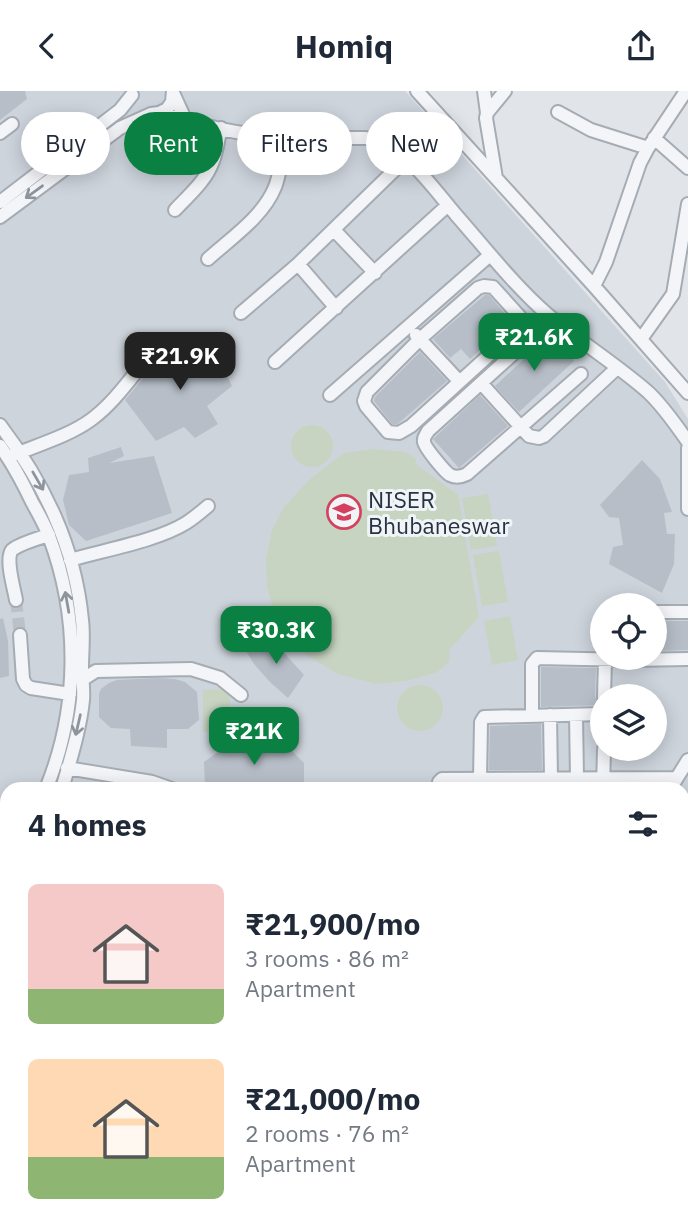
<!DOCTYPE html>
<html lang="en">
<head>
<meta charset="utf-8">
<style>
  body { margin:0; font-family:"IBM Plex Sans",sans-serif; background:#f2f2f3; color:#1f2937; height:100vh; display:flex; flex-direction:column; font-size:26px; white-space:nowrap }
  * { box-sizing:border-box; margin:0 }
  p { font-size:23px; color:#747a83 }
  .icon { flex:none; width:38px; height:38px; fill:none; stroke:currentColor; stroke-width:2; stroke-linecap:round; stroke-linejoin:round }
  .map { position:relative; flex:1; overflow:hidden }
  .details { position:absolute; left:0px; top:691px; width:690px; height:450px; display:flex; flex-direction:column; background:#fff; border-radius:21px 21px 0 0; box-shadow:0 4px 18px #0003 }
  .details>* { flex:none }
  .hud { position:absolute; left:21px; top:21px; width:648px; height:63px; display:flex; gap:14px }
  .tools { position:absolute; left:590px; top:502px; display:grid; gap:14px }
  .tools a { display:grid; place-items:center; width:77px; height:77px; border-radius:50%; background:#fff; box-shadow:0 4px 18px #0003; font-size:35px }
  .price { position:absolute; translate:-50% -60px; padding:0 16px; border-radius:14px; background:#0b8043; color:#fff; font-size:23px; line-height:46px; filter:drop-shadow(0 2px 4px #0008) }
  .price::after { content:''; position:absolute; left:50%; top:42px; width:21px; height:16px; margin-left:-10px; background:inherit; clip-path:polygon(0 0,100% 0,50% 100%) }
  .price.current { background:#222; color:#fff }
  ul { padding:0; list-style:none }
  li { display:flex; align-items:center; gap:21px; height:175px; padding:0 28px }
  li span { display:grid; place-items:center; flex:none; width:196px; height:140px; border-radius:10px; color:#555 }
  li>.icon { margin-inline-start:auto }
  span .icon { width:84px; height:84px; fill:#fffc; stroke-width:1 }
  li b { font-size:30px }
  h2 { display:flex; justify-content:space-between; align-items:center; height:84px; padding:0 28px; font-size:30px }
  .chip { padding:0 24px; border-radius:32px; background:#fff; box-shadow:0 4px 18px #0003; font-size:24px; line-height:63px }
  .chip.current { background:#0b8043; color:#fff }
  header { display:flex; justify-content:space-between; align-items:center; height:91px; padding:0 28px; background:#fff; font-size:32px; font-weight:800 }
  .map>svg:first-child { display:block }
  .built { fill:#ced4dc; fill-rule:evenodd }
  .green { fill:#c7d4c1 }
  .building { fill:#b7bec7 }
  .lines { fill:none; stroke-linecap:round; stroke-linejoin:round }
  .minor-tunnel { stroke:#bcc1c8; stroke-width:12; stroke-dasharray:12 6; stroke-linecap:butt }
  .minor-casing { stroke:#a6acb4; stroke-width:16 }
  .major-casing { stroke:#9faab6; stroke-width:19 }
  .minor { stroke:#f4f5f8; stroke-width:12 }
  .major { stroke:#fff; stroke-width:16 }
  .oneway { stroke:#8e949d }
  .labels { text-anchor:middle; dominant-baseline:central; stroke-width:6; stroke-linejoin:round; paint-order:stroke }
  .poi-label { font-size:23px; fill:#283342; stroke:#f0f4f7; text-anchor:start }
</style>
</head>
<body>
<header><svg class="icon" aria-label="back" viewBox="0 0 24 24"><path d="M15 5l-7 7 7 7"/></svg>Homiq<svg class="icon" aria-label="share" viewBox="0 0 24 24"><path d="M12 15V3M7 8l5-5 5 5M5 13v7h14v-7"/></svg></header>
<div class="map">
<svg width="688" height="1140" viewBox="0 0 688 1140">
  <rect width="100%" height="100%" fill="#e1e5ea"/>
  <path class="built" d="M0 0H405L665 291 688 328V836H682V698H7V1027H0ZM602 514H654V567H602ZM602 606H654V658H602Z"/>
  <path class="green" d="M291 355a21 21 0 1 1 42 0a21 21 0 1 1-42 0Z
    M374 358 405 361 415 367 417 374 458 404 479 526 450 558 449 571 436 582 406 590 376 593 338 583 305 563 284 539 274 521 267 495 266 468 272 439 284 416 310 388 344 362Z
    M488 403 497 455 471 459 462 407Z
    M499 460 508 511 482 515 473 464Z
    M510 525 518 569 492 574 484 530Z
    M397 617a23 23 0 1 1 46 0a23 23 0 1 1-46 0Z
    M230 598V641H203V599Z"/>
  <path class="building" d="M0 0H25L27 8 0 29Z
    M485 204H489L512 231 470 268 461 258 450 267 433 248Z
    M550 244 574 270 519 321 495 295Z
    M195 248 223 276 232 295 207 315 218 333 195 347 184 336 156 350 125 309 158 269 160 264 162 262 167 264Z
    M420 261 447 290 400 331 397 333H392L374 310 375 306Z
    M480 304 508 335 459 377 433 348Z
    M121 356 124 365 109 372 154 365 172 422 86 450 69 434 63 409 69 384 89 381 88 367Z
    M642 369 660 388 672 421 664 422 667 443H675L674 473 662 502 609 473 613 456 623 454 619 427 609 426 600 414Z
    M3 527 8 550 9 585 0 587V528Z
    M654 530H688V559L654 560Z
    M269 545 304 584 288 607 270 591 254 573 246 560Z
    M541 576 596 577 595 606 600 614 541 616Z
    M157 587 175 588 185 591 197 601 199 629 188 638H167V657L131 655 130 638 111 637 99 626V603L101 598 109 592 117 589Z
    M541 633 542 679H489L490 635Z
    M237 644 271 645 273 657 292 660 304 672V698H209L205 694 204 671 222 658 238 657Z"/>
  <g class="lines">
    <path class="minor-tunnel" d="M16 509 20 544"/>
    <g class="minor-casing">
      <path id="minor" d="M417 0 594 195 688 302
        M484 0 487 22
        M558 21 591 39 648 57
        M159 22 185 28 174 4
        M185 28C243 49 305 47 366 47 407 56 431 95 457 125 486 158 514 194 547 223 580 251 616 273 648 301 664 316 676 334 688 351
        M0 42 12 33
        M654 47 688 77
        M496 87 486 27 487 22 505 0
        M0 111 120 19 132 4
        M175 119C189 104 206 90 213 70 217 60 218 48 221 37
        M0 126 120 37 151 23 159 22 167 18 172 11 173 0
        M334 139 375 182
        M208 168C231 147 263 126 275 96 281 81 282 63 284 47
        M298 173 336 217
        M484 195 493 196 521 227 522 229 521 235 411 335 399 342 388 341 366 315 364 310 367 301 420 248 478 197Z
        M594 195 606 171 640 72 648 57 686 0
        M241 222 298 173 407 67
        M416 244 459 290
        M534 244 428 340C426 344 423 346 424 351 425 357 445 381 450 384 456 387 461 386 467 383L581 283
        M641 248 673 203 688 113
        M275 271 448 114
        M481 292 529 345 539 347 544 345 617 277
        M330 304 490 164
        M0 334C44 392 75 455 82 529 84 545 82 561 82 577 82 588 84 599 83 609 80 639 70 670 62 698
        M0 355C13 373 23 392 32 411 38 422 45 434 49 445 80 527 79 617 46 698
        M688 357V418
        M13 364C38 354 71 344 92 328 115 311 132 285 151 263
        M70 469C104 459 157 450 186 432 194 427 201 421 208 415
        M16 509C14 497 5 468 12 459 19 453 39 447 49 444
        M654 521H688
        M20 544 23 588 26 594 31 597 70 603
        M82 589 96 580 191 578 220 587 241 604
        M604 606 605 569
        M532 624V573L537 567 631 569 688 568
        M550 624 551 688
        M576 624 577 687
        M67 677 152 691 172 698
        M480 688 481 631 484 626 602 623
        M438 698 439 691 442 688 677 687
        M603 698 604 658
        M670 698 688 669
        M0 785 7 776
        M0 806 7 797
        M682 946H688
        M682 1032 688 1033
        M90 1140 92 1134
        M210 1140 212 1134
        M297 1140 298 1134
        M447 1140 448 1134
        M639 1140V1139"/>
    </g>
    <g class="major-casing">
      <path id="major" d="M0 1138 9 1140"/>
    </g>
    <use href="#minor" class="minor"/>
    <use href="#major" class="major"/>
  </g>
  <defs><path id="oneway-shaft" d="M-6 0H5M1.5-3L5.5 0L1.5 3" fill="none" stroke-width="1.6" stroke-linecap="round" stroke-linejoin="round" transform="scale(1.75)"/></defs>
  <g class="oneway">
    <use href="#oneway-shaft" transform="translate(34 101) rotate(144)"/>
    <use href="#oneway-shaft" transform="translate(38 390) rotate(60)"/>
    <use href="#oneway-shaft" transform="translate(67 511) rotate(-100)"/>
    <use href="#oneway-shaft" transform="translate(78 634) rotate(103)"/>
  </g>
  <defs>
    <g id="university-ring" transform="scale(1.75)"><circle r="9.5" fill="#f0f4f7" stroke="#d4405e" stroke-width="1.5"/><path d="M0-5L7-2L0 1L-7-2ZM-4 1L0 2.5L4 1V4Q0 6-4 4Z" fill="#d4405e"/></g>
  </defs>
  <g fill-rule="evenodd">
    <use href="#university-ring" x="344" y="421"/>
  </g>
  <g class="labels">
    <g class="poi-label">
      <text x="368" y="408">NISER<tspan x="368" dy="26">Bhubaneswar</tspan></text>
    </g>
  </g>
</svg>
<div class="tools">
<a><svg class="icon" aria-label="locate" viewBox="0 0 24 24"><circle cx="12" cy="12" r="6"/><path d="M12 2v4M12 18v4M2 12h4M18 12h4"/></svg></a>
<a><svg class="icon" aria-label="layers" viewBox="0 0 24 24"><path d="M12 4l9 5-9 5-9-5zM3 14l9 5 9-5"/></svg></a>
</div>
<b class="price" style="left:534px;top:282px">₹21.6K</b>
<b class="price current" style="left:180px;top:301px">₹21.9K</b>
<b class="price" style="left:276px;top:575px">₹30.3K</b>
<b class="price" style="left:254px;top:676px">₹21K</b>
<div class="hud">
<a class="chip">Buy</a>
<a class="chip current">Rent</a>
<a class="chip">Filters</a>
<a class="chip">New</a>
</div>
<section class="details">
<h2>4 homes<svg class="icon" aria-label="filters" viewBox="0 0 24 24"><path d="M4 7h16M4 17h16"/><circle cx="9" cy="7" r="2"/><circle cx="15" cy="17" r="2"/></svg></h2>
<ul>
<li><span style="background:linear-gradient(#f6c9c9 75%,#8fb573 0)"><svg class="icon" aria-label="home" viewBox="0 0 24 24"><path d="M3 11l9-7 9 7M6 9v11h12V9"/></svg></span><div><b>₹21,900/mo</b><p>3 rooms · 86 m²</p><p>Apartment</p></div></li>
<li><span style="background:linear-gradient(#ffd9b3 70%,#8fb573 0)"><svg class="icon" aria-label="home" viewBox="0 0 24 24"><path d="M3 11l9-7 9 7M6 9v11h12V9"/></svg></span><div><b>₹21,000/mo</b><p>2 rooms · 76 m²</p><p>Apartment</p></div></li>
</ul>
</section>
</div>
</body>
</html>
